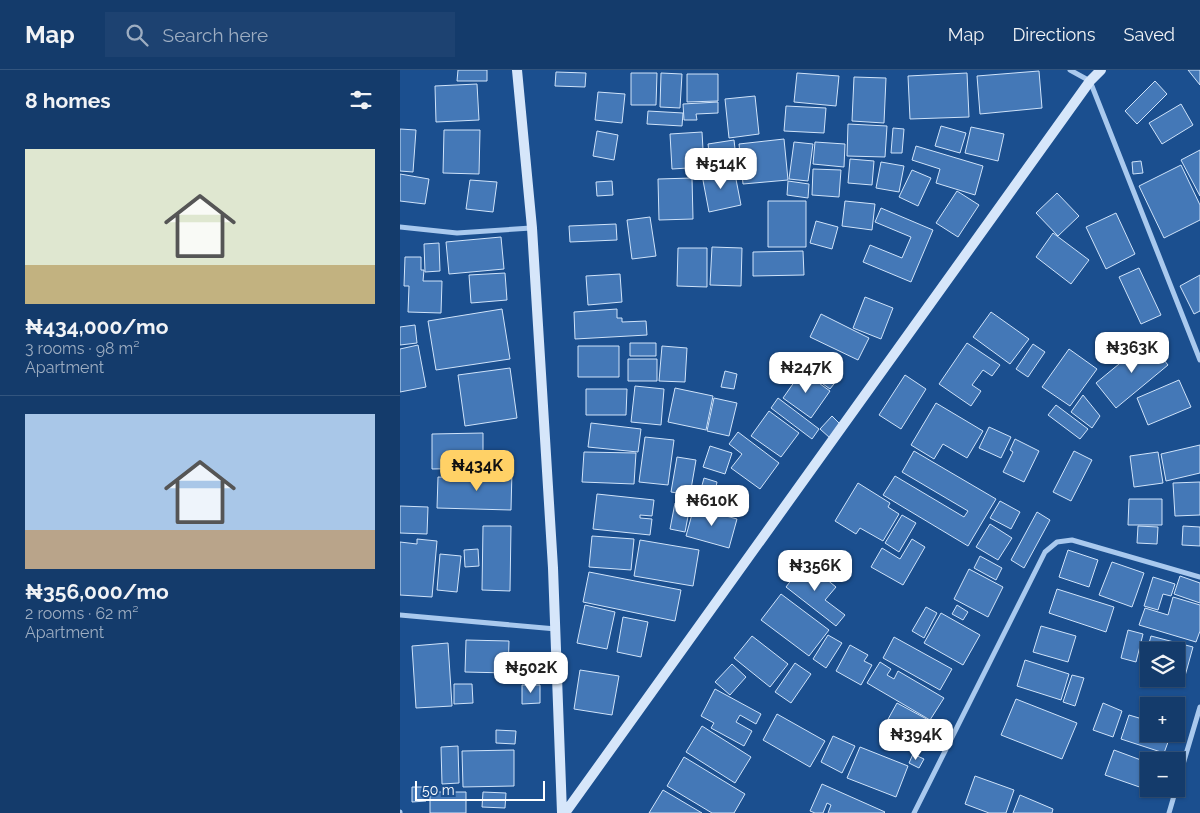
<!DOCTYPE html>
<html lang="en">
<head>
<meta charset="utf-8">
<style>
  body { margin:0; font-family:Raleway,sans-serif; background:#1d4271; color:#f1f3f6; height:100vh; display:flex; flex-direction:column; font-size:19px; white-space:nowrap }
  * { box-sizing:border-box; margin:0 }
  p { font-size:16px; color:#9dadc1 }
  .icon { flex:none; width:28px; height:28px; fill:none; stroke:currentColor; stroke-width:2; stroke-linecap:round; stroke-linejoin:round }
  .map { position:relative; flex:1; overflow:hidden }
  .details { display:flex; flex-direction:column; background:#143b6b; width:400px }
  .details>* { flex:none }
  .controls { position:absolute; left:740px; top:572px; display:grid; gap:10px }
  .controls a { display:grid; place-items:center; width:45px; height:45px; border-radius:0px; background:#143b6b; box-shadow:0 1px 4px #0004,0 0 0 1px #33557e; font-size:25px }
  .scale { position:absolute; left:15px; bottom:12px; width:130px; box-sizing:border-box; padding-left:5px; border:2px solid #fff; border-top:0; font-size:14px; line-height:18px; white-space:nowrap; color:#fff; -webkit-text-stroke:4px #1b4f8f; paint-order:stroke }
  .price { position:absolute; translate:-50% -42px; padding:0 11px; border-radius:10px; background:#fff; color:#222; font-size:16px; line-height:32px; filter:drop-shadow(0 1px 2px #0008) }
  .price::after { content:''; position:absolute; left:50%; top:30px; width:15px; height:11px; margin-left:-8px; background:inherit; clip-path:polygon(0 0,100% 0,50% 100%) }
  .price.selected { background:#ffd166; color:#111 }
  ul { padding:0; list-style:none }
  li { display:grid; align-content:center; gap:10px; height:265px; padding:0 25px }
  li+li { border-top:1px solid #33557e }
  li span { display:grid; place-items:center; height:155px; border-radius:0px; color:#555 }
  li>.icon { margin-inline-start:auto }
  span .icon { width:90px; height:90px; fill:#fffc; stroke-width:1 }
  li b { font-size:21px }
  h2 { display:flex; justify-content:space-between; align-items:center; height:60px; padding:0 25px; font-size:21px }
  header { display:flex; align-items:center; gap:30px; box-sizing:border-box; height:70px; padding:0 25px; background:#143b6b; border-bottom:1px solid #33557e }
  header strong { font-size:24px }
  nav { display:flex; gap:28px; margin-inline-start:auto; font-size:18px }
  .search { width:350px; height:45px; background:#1d4271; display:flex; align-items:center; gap:12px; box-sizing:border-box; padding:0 18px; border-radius:0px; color:#9dadc1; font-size:19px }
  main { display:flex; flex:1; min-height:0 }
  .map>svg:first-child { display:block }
  .building { fill:#4478b7; stroke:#cfe3fa }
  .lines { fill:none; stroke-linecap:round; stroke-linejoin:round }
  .minor { stroke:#a9c9ee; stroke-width:5 }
  .secondary { stroke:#d6e6fa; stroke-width:10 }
</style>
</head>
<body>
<header>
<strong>Map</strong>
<div class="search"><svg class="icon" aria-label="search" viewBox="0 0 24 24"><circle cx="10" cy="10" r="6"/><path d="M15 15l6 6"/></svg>Search here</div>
<nav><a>Map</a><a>Directions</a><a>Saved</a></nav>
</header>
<main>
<section class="details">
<h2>8 homes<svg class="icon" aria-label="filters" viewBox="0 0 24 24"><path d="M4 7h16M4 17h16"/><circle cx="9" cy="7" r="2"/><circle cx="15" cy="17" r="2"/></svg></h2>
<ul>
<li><span style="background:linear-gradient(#dfe7d0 75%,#c2b280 0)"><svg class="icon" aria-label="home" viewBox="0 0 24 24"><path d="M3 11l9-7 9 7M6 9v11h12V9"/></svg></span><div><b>₦434,000/mo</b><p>3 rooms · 98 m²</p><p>Apartment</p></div></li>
<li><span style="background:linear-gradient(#a9c7e8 75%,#b9a48a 0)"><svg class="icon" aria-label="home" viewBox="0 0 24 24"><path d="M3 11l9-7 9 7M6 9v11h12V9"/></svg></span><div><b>₦356,000/mo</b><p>2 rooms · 62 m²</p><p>Apartment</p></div></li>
</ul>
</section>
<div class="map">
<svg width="800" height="743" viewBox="0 0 800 743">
  <rect width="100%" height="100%" fill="#1b4f8f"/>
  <path class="building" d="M58 0H87V11H57Z
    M788 0H800V15Z
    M639 1 642 38 580 44 577 6Z
    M156 2 186 3 185 17 155 16Z
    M231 3H257L256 35H231Z
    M261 3 282 4 280 38 260 37Z
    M397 3 439 6 436 36 394 32Z
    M567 3 569 47 510 49 508 6Z
    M287 4H318V31L287 32Z
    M454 7 486 8 484 53 452 51Z
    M755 11 767 24 737 54 725 41Z
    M77 14 79 50 36 52 35 16Z
    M198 22 225 24 222 53 195 50Z
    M355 26 359 64 329 68 325 29Z
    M318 32V43L296 44 297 50H284L283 34Z
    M781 34 793 55 762 74 749 53Z
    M386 36 426 38 424 63 384 61Z
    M248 41 283 43 282 56 247 54Z
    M448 54 487 56 485 87 447 86Z
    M541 56 566 63 560 83 535 76Z
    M571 57 604 64 598 91 565 83Z
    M493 58 504 59 502 83H491Z
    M0 59 16 60 13 102 0 101Z
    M44 60H80L79 104 43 103Z
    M197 61 218 65 214 90 193 86Z
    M302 62 304 97 272 99 270 64Z
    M384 69 388 110 343 114 339 74Z
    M334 70 337 96 311 99 308 74Z
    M394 72 413 74 408 111 389 109Z
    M415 72 445 74 444 97 413 94Z
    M516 76 583 96 575 125 536 113 540 99 512 90Z
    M800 80V126L781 90Z
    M450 89 474 91 472 115 448 113Z
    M741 91 743 103 733 104 732 92Z
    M481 92 504 96 499 122 476 118Z
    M781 95 800 135V150L764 168 739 116Z
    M334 99 341 135 309 142 302 105Z
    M413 99 441 100 439 127 412 125Z
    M512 100 531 108 518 136 499 127Z
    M0 104 29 109 25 134 0 131Z
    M292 108 293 149 259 150 258 109Z
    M70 110 97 112 93 142 66 139Z
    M212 111 213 125 197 126 196 112Z
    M388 111 409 114 408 128 387 125Z
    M557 121 579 135 558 167 536 153Z
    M657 123 679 146 658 166 636 143Z
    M368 131H406V177H368Z
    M445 131 475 134 472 160 442 156Z
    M481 138 533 160 511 212 463 192 470 175 502 188 511 167 475 152Z
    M716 143 735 184 706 199 686 157Z
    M250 147 256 186 232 189 227 150Z
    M416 151 438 157 432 179 410 173Z
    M216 154 217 170 170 172 169 156Z
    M653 163 689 190 671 214 636 187Z
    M101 167 104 199 49 204 46 172Z
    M39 173 40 201 25 202 24 174Z
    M312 177 342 178 341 216 310 215Z
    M278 178H307V217L277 216Z
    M403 181 404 205 353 206V182Z
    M5 187H21V200H24L23 211H42L41 243 8 242 9 216H4Z
    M739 198 761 245 741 254 719 207Z
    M105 203 107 230 71 233 69 205Z
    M220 204 222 232 188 235 186 206Z
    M800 205V241L794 244 780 216Z
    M465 227 493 238 481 269 453 258Z
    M102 239 110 289 36 300 28 251Z
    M217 239V248H222V252L246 251 247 265 175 269 174 242Z
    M591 242 629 269 610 294 573 267Z
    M421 244 469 268 458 290 410 267Z
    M15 255 17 273 0 275V257Z
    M748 270 768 295 716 338 696 313Z
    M230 273H256V286H230Z
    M567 273 600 295 592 306 583 300 572 315 581 321 571 336 539 314Z
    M633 274 645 282 628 307 616 299Z
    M18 275 26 317 0 322V279Z
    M178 276H219V307H178Z
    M262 276 287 278 285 312 259 311Z
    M669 279 697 299 670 336 642 317Z
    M411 284 441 305 430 319 401 298Z
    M228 289H257V311H228Z
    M110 298 117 348 65 356 58 305Z
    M325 301 337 304 334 319 321 317Z
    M402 301 430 321 411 348 383 328Z
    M505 305 526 319 501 359 479 345Z
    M779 310 791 337 748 355 737 328Z
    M235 316 264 319 261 355 231 352Z
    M275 318 313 326 306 360 268 352Z
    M186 319H227L226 345H186Z
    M683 325 700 346 692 358 671 342Z
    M314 328 337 333 329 366 307 361Z
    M378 328 419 359 412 369 371 338Z
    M536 333 583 361 567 388 543 374 534 389 511 375Z
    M656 335 688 359 680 369 648 345Z
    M369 341 399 363 381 387 351 366Z
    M432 346 441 355 430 368 420 359Z
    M191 353 241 359 238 382 188 377Z
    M589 357 611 367 601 388 579 378Z
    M338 362 379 393 360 419 331 398 342 384 329 374Z
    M83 363V398L32 399V364Z
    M245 367 274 370 268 415 239 412Z
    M615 369 639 381 624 412 603 402 613 382 610 380Z
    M800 375V403L766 411 761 384Z
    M310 376 332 383 325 404 303 397Z
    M514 381 596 429 568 476 483 425 495 406 564 447 568 441 502 402Z
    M674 381 692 390 671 431 653 422Z
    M184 382 236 383 234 414 182 412Z
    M758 382 763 413 734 417 730 386Z
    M277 387 296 390 290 425 271 422Z
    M91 399 112 400 111 440 37 438 38 407 90 409Z
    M304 408 317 412 316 417 346 425 340 443 298 430Z
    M800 412V445L775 446 773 413Z
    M458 413 490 433 488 437 499 444 483 471 460 458 456 464 435 451Z
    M197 424 254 430 252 446 240 445V448L252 449 250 465 193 459Z
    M729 429H762V455H728Z
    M600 431 620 442 611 459 590 448Z
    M275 433 290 436 285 462 270 459Z
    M0 436 28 437 27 464 0 463Z
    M294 437 337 449 329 478 286 466Z
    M637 442 650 450 624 498 611 490Z
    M502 445 516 453 499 482 485 473Z
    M590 454 612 468 598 490 576 477Z
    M83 456H111L110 521 82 520Z
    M738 456 758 457 757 474 737 473Z
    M783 456 800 457V476L782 475Z
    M192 466 234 469 231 500 189 497Z
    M17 469 37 471 32 527 0 525V472L17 474Z
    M512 469 525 477 503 515 471 497 482 478 500 489Z
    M240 470 299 480 293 516 234 506Z
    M78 479 79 496 65 497 64 480Z
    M668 480 698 490 689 517 659 507Z
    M40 484 61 486 57 522 37 520Z
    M580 486 602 498 596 510 574 498Z
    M405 492 436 517 425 530 445 545 436 556 386 517Z
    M712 492 744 503 732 537 699 525Z
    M569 499 603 517 588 547 554 529Z
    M189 502 281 520 275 551 183 532Z
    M780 506 800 513V533L774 524Z
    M753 507 775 514 771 526 763 524 758 540 744 536Z
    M657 519 714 537 706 562 649 543Z
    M381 524 429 560 409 586 361 550Z
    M773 527 800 535V561L796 572 739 555 745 538 768 545Z
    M185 535 215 542 207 579 177 573Z
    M557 535 568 542 563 550 552 544Z
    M526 537 537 543 524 568 512 561Z
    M541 543 580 565 563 595 524 573Z
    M223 547 248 552 241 587 217 582Z
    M641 556 676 566 668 592 633 582Z
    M728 560 743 564 736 592 721 588Z
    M428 565 442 573 426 598 413 589Z
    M352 566 388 594 370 617 334 588Z
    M751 566 793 577 785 606 776 604V581H749V597L743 595Z
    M494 567 552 599 540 620 483 588Z
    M66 570 109 571 108 603 65 602Z
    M48 573 52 636 16 638 12 576Z
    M450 575 468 585 464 591 472 595 461 615 436 601Z
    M625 590 669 604 661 630 617 616Z
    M480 592 491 599 487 605 494 609 498 601 544 628 530 650 467 613Z
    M395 593 411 604 391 633 375 622Z
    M332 594 346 607 330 625 315 612Z
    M180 600 219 606 212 645 174 639Z
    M672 605 684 608 675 636 663 632Z
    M54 614H72L73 633 54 634Z
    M122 615H140V633L122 634Z
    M315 619 361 644 356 654 340 645 336 652 352 661 344 676 311 658 314 653 301 646Z
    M616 629 677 653 662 689 601 665Z
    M497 633 534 653 519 679 482 660Z
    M703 633 722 641 713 667 693 660Z
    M377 644 425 671 410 697 363 670Z
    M729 645 749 651V664H771L764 683 721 669Z
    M302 656 351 687 335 713 286 682Z
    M96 660 116 661 115 674 96 673Z
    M433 666 455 676 442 703 421 692Z
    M58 676 59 713 42 714 41 677Z
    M460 677 508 696 496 727 447 708Z
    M114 680V716L63 717 62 681Z
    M714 680 749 693V719H752L751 721 705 705Z
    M513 684 524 689 519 698 509 693Z
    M284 687 345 724 334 743H312L267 716Z
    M575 706 614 720 606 743H589L565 734Z
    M422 714 485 742 484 743H428L431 735 427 733 423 743H415L410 741Z
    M12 717H26V731L12 732Z
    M263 720 302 743H249Z
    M30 722H66V743H30Z
    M83 722 106 723 105 738 82 737Z
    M620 725 653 739 652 743H613Z"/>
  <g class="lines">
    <path class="minor" d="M670 0 690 11 800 290
      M0 157 57 163 131 158
      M0 545 156 559
      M776 718 800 637
      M0 742V743
      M514 743 645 482 657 472 672 470 800 507
      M769 743 776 719"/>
    <path class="secondary" d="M117 0 132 158 153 498 162 743
      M165 743 690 11 701 0"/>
  </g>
</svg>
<div class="controls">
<a><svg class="icon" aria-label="layers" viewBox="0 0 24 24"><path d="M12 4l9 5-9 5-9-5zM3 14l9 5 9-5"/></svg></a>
<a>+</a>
<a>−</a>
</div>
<div class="scale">50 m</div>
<b class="price" style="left:321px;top:120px">₦514K</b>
<b class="price" style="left:732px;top:304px">₦363K</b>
<b class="price" style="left:406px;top:324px">₦247K</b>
<b class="price selected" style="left:77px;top:422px">₦434K</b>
<b class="price" style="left:312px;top:457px">₦610K</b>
<b class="price" style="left:415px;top:522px">₦356K</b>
<b class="price" style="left:131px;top:624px">₦502K</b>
<b class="price" style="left:516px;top:691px">₦394K</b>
</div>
</main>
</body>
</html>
